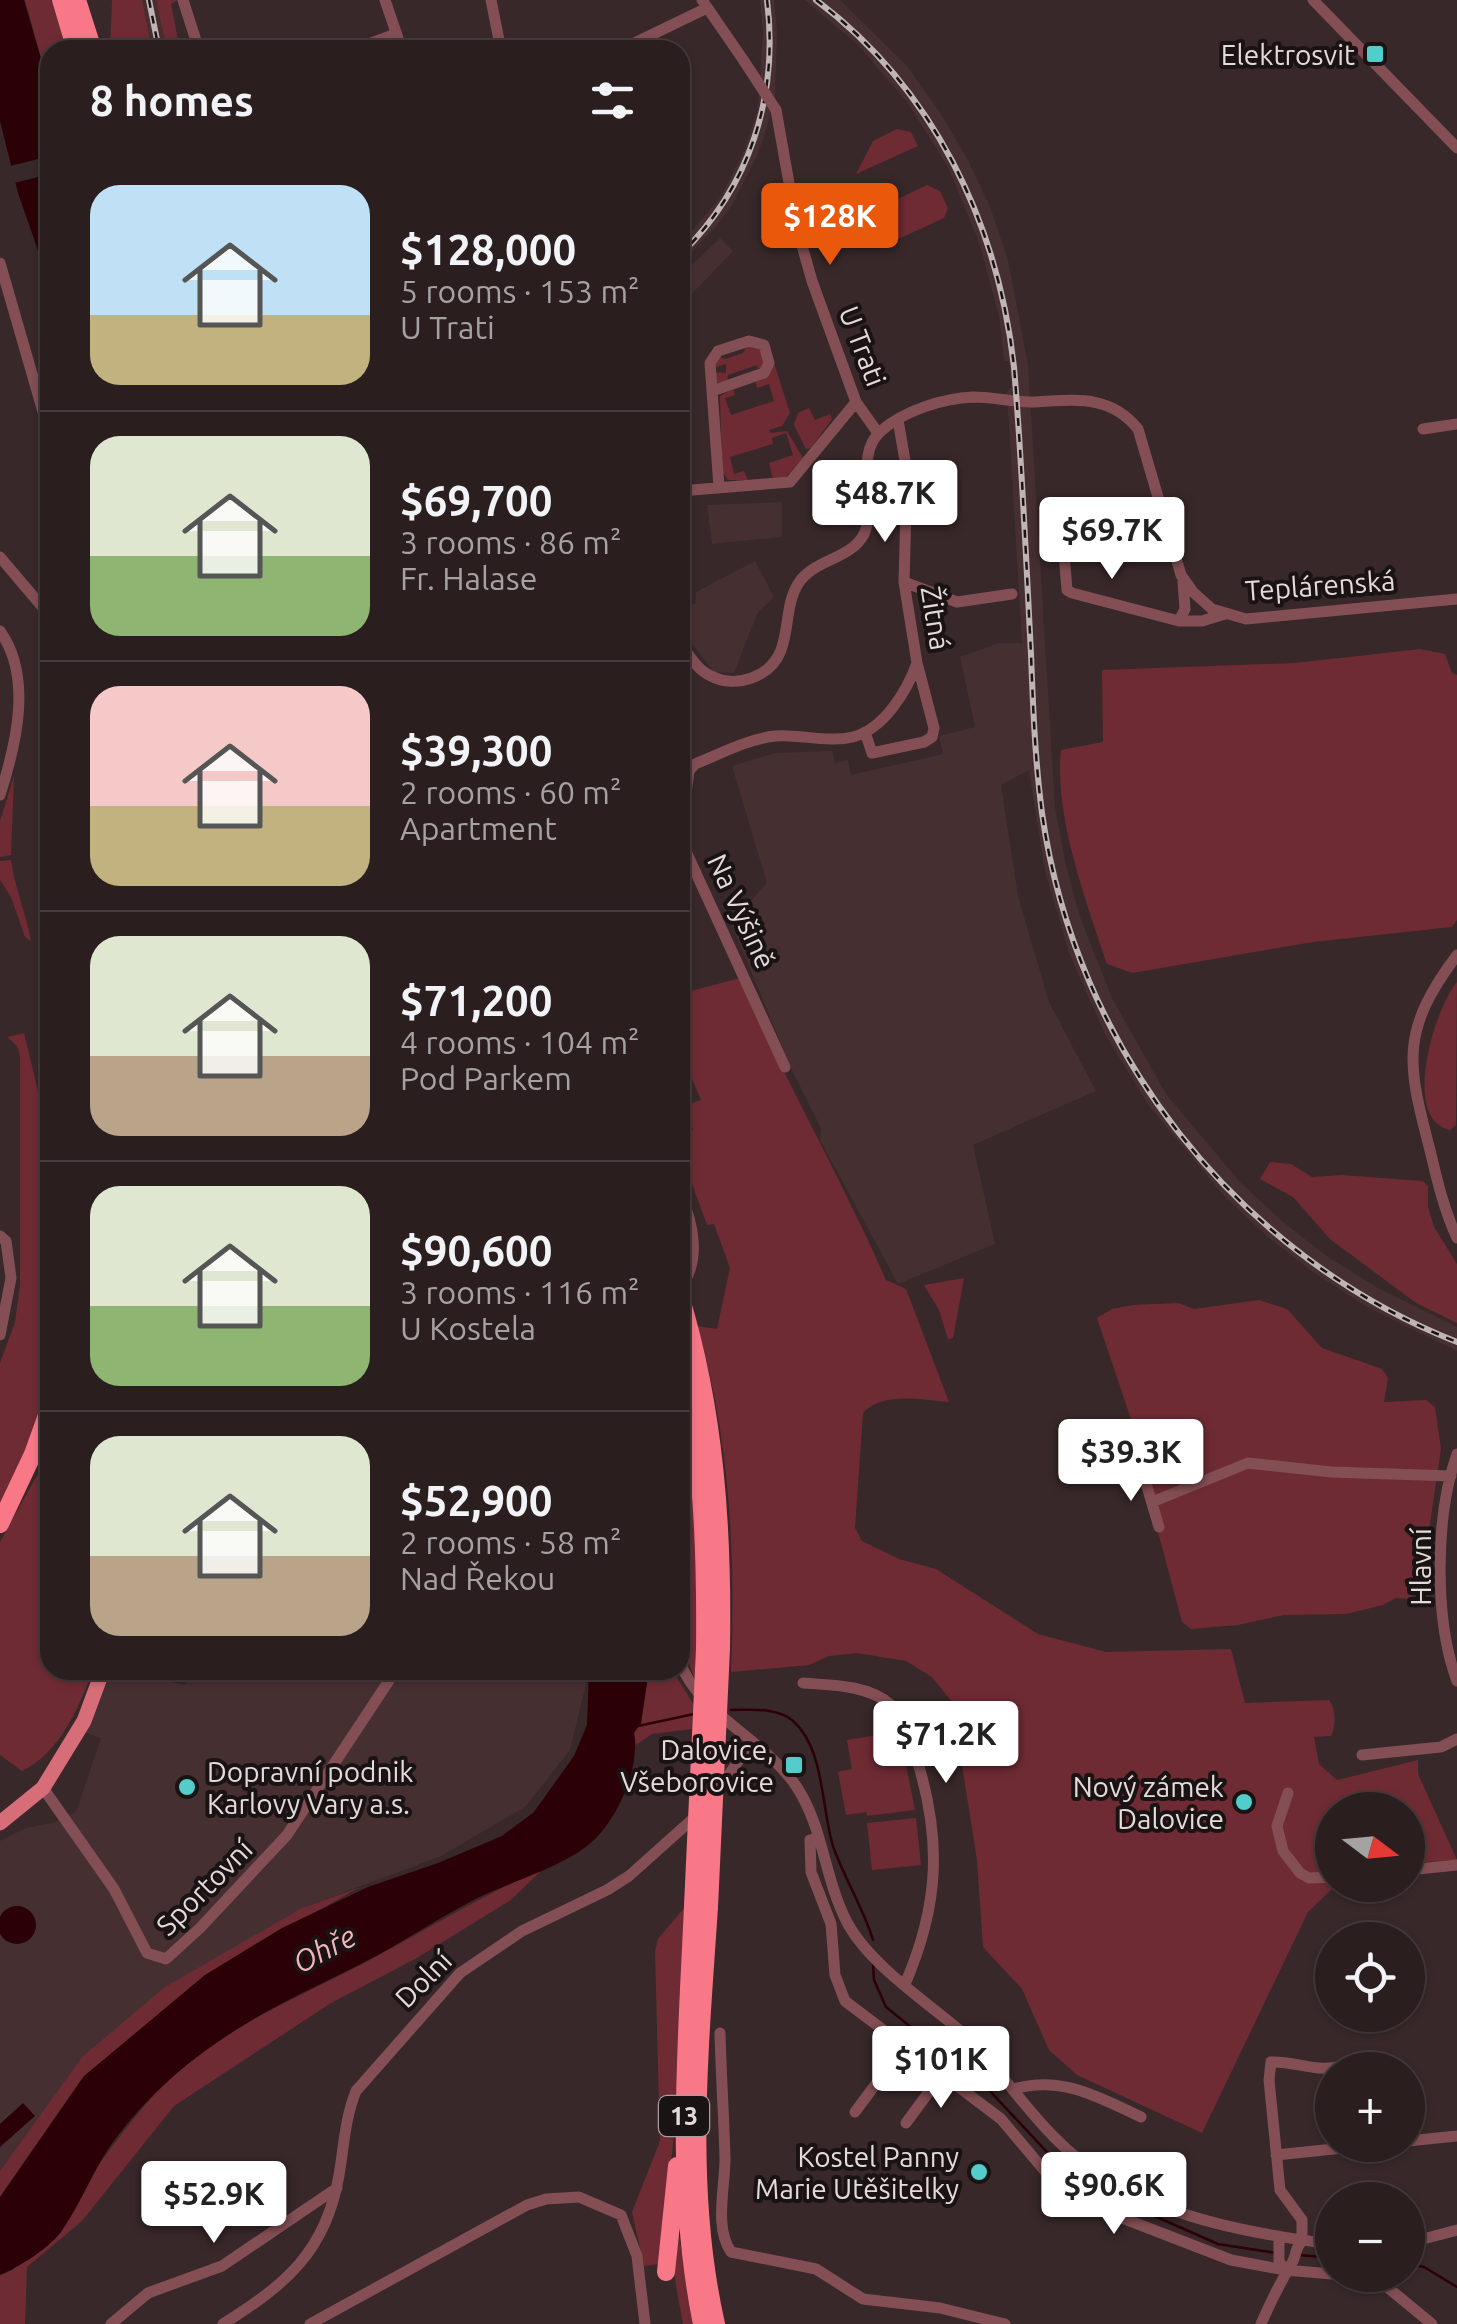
<!DOCTYPE html>
<html lang="en">
<head>
<meta charset="utf-8">
<style>
  body { margin:0; font-family:Ubuntu,sans-serif; background:#322728; color:#f1f3f6; height:100vh; display:flex; flex-direction:column; font-size:38px; white-space:nowrap }
  * { box-sizing:border-box; margin:0 }
  p { font-size:32px; color:#a5a2a4 }
  .icon { flex:none; width:55px; height:55px; fill:none; stroke:currentColor; stroke-width:2; stroke-linecap:round; stroke-linejoin:round }
  .map { position:relative; flex:1; overflow:hidden }
  .details { position:absolute; left:40px; top:40px; width:650px; height:1640px; display:flex; flex-direction:column; background:#2a1e1f; border-radius:30px; box-shadow:0 2px 8px #0004,0 0 0 2px #463c3d }
  .details>* { flex:none }
  .needle { width:65px; rotate:106deg }
  .tools { position:absolute; left:1315px; top:1792px; display:grid; gap:20px }
  .tools a { display:grid; place-items:center; width:110px; height:110px; border-radius:50%; background:#2a1e1f; box-shadow:0 2px 8px #0004,0 0 0 2px #463c3d; font-size:50px }
  .price { position:absolute; translate:-50% -85px; padding:0 22px; border-radius:10px; background:#fff; color:#222; font-size:32px; line-height:65px; filter:drop-shadow(0 2px 5px #0008) }
  .price::after { content:''; position:absolute; left:50%; top:60px; width:30px; height:22px; margin-left:-15px; background:inherit; clip-path:polygon(0 0,100% 0,50% 100%) }
  .price.current { background:#ea580c; color:#fff }
  ul { padding:0; list-style:none }
  li { display:flex; align-items:center; gap:30px; height:250px; padding:0 50px }
  li+li { border-top:2px solid #463c3d }
  li span { display:grid; place-items:center; flex:none; width:280px; height:200px; border-radius:30px; color:#555 }
  li>.icon { margin-inline-start:auto }
  span .icon { width:120px; height:120px; fill:#fffc; stroke-width:1 }
  li b { font-size:42px }
  h2 { display:flex; justify-content:space-between; align-items:center; height:120px; padding:0 50px; font-size:42px }
  .map>svg:first-child { display:block }
  .built { fill:#462f31 }
  .green { fill:#6f2b34 }
  .water { fill:#2c0007 }
  .pier { fill:#382829 }
  .lines { fill:none; stroke-linecap:round; stroke-linejoin:round }
  .stream { stroke:#2c0007; stroke-width:2.5 }
  .minor { stroke:#844f54; stroke-width:11 }
  .major { stroke:#d76d79; stroke-width:15 }
  .highway { stroke:#f87888; stroke-width:18 }
  .rail-casing { stroke:#c0b4b4; stroke-width:6 }
  .rail { stroke:#1a1314; stroke-width:2.5; stroke-dasharray:8; stroke-linecap:butt }
  .minor-bridge { stroke:#844f54; stroke-width:11 }
  .highway-bridge { stroke:#f87888; stroke-width:18 }
  .poi-dot { fill:#52cdcc; stroke:#1a1314; stroke-width:4 }
  .labels { text-anchor:middle; dominant-baseline:central; stroke-width:8; stroke-linejoin:round; paint-order:stroke }
  .shield { fill:#1a1314; stroke:#a89e9f; stroke-width:2.5 }
  .shield-label { font-size:25px; font-weight:bold; fill:#e5dada }
  .poi-label { font-size:28px; fill:#e5dada; stroke:#1a1314; text-anchor:end }
  .street-label { font-size:28px; fill:#e5dada; stroke:#1a1314 }
  .water-label { font-size:30px; font-style:italic; fill:#f5b4b9; stroke:#1a1314 }
</style>
</head>
<body>
<div class="map">
<svg width="1457" height="2324" viewBox="0 0 1457 2324">
  <rect width="100%" height="100%" fill="#382829"/>
  <path class="built" d="M142 0H156L167 50H152Z
    M760 0H774L777 32 775 96 766 130 757 156 732 205 718 224 680 264V245L720 198 744 151 758 109 763 32Z
    M805 0H840L907 66 939 111 967 158 990 207 1008 260 1028 365 1055 807 1066 866 1081 920 1112 998 1166 1094 1240 1182 1283 1222 1328 1257 1378 1288 1457 1327V1351L1367 1307 1316 1274 1269 1238 1225 1197 1149 1106 1105 1034 1069 953 1045 871 1029 770 1001 785 1018 896 1049 1002 1096 1091 973 1145 995 1244 898 1284 820 1140 821 1128 792 1070 731 923 767 883 732 766 775 753 832 751 835 763 848 760 851 775 943 754 939 736 975 727 960 657 999 643H1022L1007 392 1011 387 1009 361H1004L999 316 979 242 948 167 907 102 858 45Z
    M720 238 733 251 690 296 680 332V276Z
    M782 502V537L712 544 707 505Z
    M755 561 774 597 757 614 734 673 714 672 680 628V608L696 603V592Z
    M112 1670 186 1685 190 1670H586V1684L570 1750 525 1807 441 1856 302 1908 82 2057 0 2171V1841L26 1828 52 1823 76 1812 101 1738 86 1733Z"/>
  <path class="green" d="M25 0H51L68 50H50V90Z
    M112 0H142L152 50H110Z
    M156 0H178L171 4 180 50H167Z
    M897 129 911 132 918 146 856 174 873 141Z
    M927 185 940 191 948 208 944 218 892 242 883 241 872 218 875 210Z
    M748 344C759 345 763 352 765 363L759 373 757 365 728 375 727 383 715 382 714 372 726 373V364L713 368 720 357 725 359 743 353Z
    M774 363 790 413 782 426 769 430 771 433 787 431 803 458 786 477 773 479 769 463 793 455 786 433 772 438 773 444 730 457 734 474 744 471 748 480H728L722 471 720 396 733 389 735 395 725 398 731 415 774 401 769 384 757 388 755 380Z
    M809 408 815 420 830 414 832 419 811 448 806 449 794 425 798 413Z
    M1420 649 1445 654 1452 673 1457 675V920L1452 927 1313 942 1132 973 1107 964C1086 901 1054 816 1061 750L1103 742 1102 670 1295 663Z
    M14 776 11 855 0 857V821Z
    M11 860C15 889 26 913 31 941L25 937 11 897 0 880V861Z
    M740 978C785 1081 841 1177 886 1280L906 1289 949 1402C923 1400 882 1391 863 1413L855 1528 862 1541 899 1559 936 1569 1038 1634 1106 1652 1231 1649 1245 1703 1329 1700C1336 1709 1336 1725 1331 1736L1314 1737 1319 1764 1337 1780 1418 1760V1774L1457 1860 1408 1863V1810H1332V1885H1336L1308 1912 1202 2133 1077 2075 1049 2050 1022 1989 983 1947 977 1860 952 1702 932 1677 906 1661 857 1653 829 1656 809 1665 731 1672C736 1555 730 1437 697 1326L717 1329 730 1268 714 1224 707 1225 684 1162 691 1158 683 1132 693 1130 686 1105 701 1100 680 1050V994Z
    M1457 982 1456 1125 1450 1130C1400 1119 1435 1008 1457 982Z
    M24 1033 39 1095 50 1103V1385L44 1408 0 1510V1363L15 1322 20 1285V1055L17 1046 7 1037Z
    M1270 1162 1291 1164 1312 1177 1342 1175 1423 1181 1428 1186V1207L1434 1227 1457 1264V1323L1416 1303 1330 1239 1293 1197 1260 1179Z
    M964 1278 953 1338 948 1339 939 1310 924 1285Z
    M1259 1300 1287 1309 1322 1348 1382 1369 1388 1378 1384 1402 1426 1400 1435 1407 1441 1449 1427 1544 1429 1564 1422 1584 1409 1599 1396 1598 1383 1605 1346 1614 1284 1615 1238 1625 1191 1629 1182 1622 1146 1487 1137 1437 1097 1318 1112 1309 1133 1305 1178 1303 1194 1309Z
    M680 1394 691 1455 699 1555 696 1682 680 1640Z
    M50 1452V1670H93C79 1707 60 1753 22 1771L0 1755V1542Z
    M649 1670H672L694 1705 692 1729 652 1734 636 1745 634 1733 641 1723Z
    M896 1732 901 1760H905L915 1810 867 1816 866 1812 846 1815 838 1772 852 1769 847 1740Z
    M916 1818 921 1865 872 1870 867 1823Z
    M545 1867 511 1900 417 1958 331 2003 174 2106 82 2221 27 2267 25 2324H0V2275L13 2270C39 2238 68 2208 91 2175 123 2132 153 2089 197 2056 252 2014 317 1989 377 1956 434 1925 485 1894 545 1867Z
    M358 1888 205 1975 81 2080 0 2197V2171L82 2057 165 1987 302 1908Z
    M684 1908 678 2097 660 2264 644 2266 632 2212 660 2141 655 1951 658 1939Z
    M678 2230 694 2324H683C677 2288 669 2266 678 2230Z"/>
  <path class="water" d="M0 0H24L50 90V285L18 193 0 121Z
    M589 1670H649L641 1723 634 1733C640 1766 620 1813 597 1837 570 1866 507 1882 470 1902 439 1918 409 1938 378 1955 345 1973 310 1988 277 2006 217 2038 160 2080 119 2134 95 2164 83 2201 61 2232 48 2249 19 2267 0 2275V2197L84 2076 205 1975 282 1928 368 1887 438 1863 502 1836 534 1812 574 1756 587 1725Z
    M-2 1925a19 19 0 1 1 38 0a19 19 0 1 1-38 0Z
    M23 2103 35 2116 0 2147V2124Z"/>
  <path class="pier" d="M50 156V174L10 184 6 167Z"/>
  <g class="lines">
    <path class="stream" d="M731 1710C750 1710 776 1707 792 1720 825 1748 821 1808 833 1846 844 1878 863 1907 873 1940
      M638 1726 694 1714
      M873 1964 874 1980 886 2007 988 2089 1061 2167 1082 2184 1218 2244 1276 2253
      M1299 2255 1332 2258
      M1408 2264 1424 2267 1457 2287"/>
    <path class="minor" d="M183 0 199 50
      M385 0 402 50
      M491 0 501 50
      M702 0 744 61
      M1313 0 1457 148
      M352 50 396 34
      M620 50 707 8
      M776 110 797 228 812 281 856 402 878 433
      M0 263 50 436
      M712 391 764 373 769 363 764 345 749 341 718 351 710 363 719 487
      M1423 429 1457 424
      M680 491 790 482 856 402
      M1062 529 1067 590 1072 593 1179 621H1202L1225 614
      M0 557 50 616
      M904 582 957 602 1012 594
      M1179 621 1185 609 1183 582
      M0 631C33 677 16 745 0 795
      M680 643C689 655 697 670 711 676 736 689 771 677 781 650 789 629 786 603 798 584 813 559 851 560 864 534 878 503 853 455 881 431 903 411 944 398 973 397 993 397 1013 402 1034 402 1075 400 1110 394 1138 429L1181 575 1193 592 1212 609 1246 619 1457 599
      M865 732 872 753 924 742 932 737 934 728 917 663 904 582 907 472 898 420
      M1457 955C1400 1031 1407 1063 1430 1150 1437 1180 1444 1210 1457 1238
      M785 1067 684 847 681 831 689 771 695 764C720 754 748 739 775 736 800 734 828 743 853 737 884 729 907 691 917 663
      M680 1193C693 1222 702 1261 680 1288
      M0 1236 6 1241 11 1278 0 1335
      M1457 1454C1435 1515 1434 1620 1457 1681
      M1142 1470 1159 1527
      M1152 1502 1248 1463 1331 1472 1451 1476
      M680 1662C698 1714 769 1742 798 1789 824 1830 825 1882 848 1924 870 1964 924 2000 958 2029 994 2061 1020 2103 1054 2137 1125 2211 1235 2232 1332 2244
      M803 1683C831 1685 869 1685 891 1705 906 1718 911 1741 917 1760 942 1840 939 1906 905 1984
      M1362 1755 1441 1747 1457 1739
      M43 1788 114 1889 147 1953 166 1959 200 1928 287 1835 396 1670
      M1288 1793 1277 1826 1283 1851 1300 1873 1309 1878 1332 1877
      M715 1795 752 1741
      M818 1838 810 1840 811 1872 831 1924 835 1975 845 2001 1001 2119 1049 2176 1099 2209 1231 2260 1285 2270 1332 2274
      M1408 1870 1457 1865
      M720 2033C721 2075 724 2117 725 2159 725 2188 714 2227 731 2252L816 2269 863 2299 940 2308 1005 2324
      M1014 2089C1061 2075 1098 2097 1141 2117
      M855 2112 905 2045
      M906 2123 942 2074
      M1408 2141 1457 2136
      M1276 2155 1372 2145
      M1279 2238V2261L1285 2270
      M1302 2241V2220L1280 2190 1269 2080 1271 2062C1297 2061 1321 2075 1346 2064
      M1408 2243 1457 2230
      M1352 2275 1375 2277 1432 2324
      M111 2324 148 2293 222 2266 337 2188
      M223 2324C285 2285 326 2252 339 2175 344 2146 345 2118 356 2091L460 1973 522 1931 607 1890 629 1876 696 1816
      M310 2324 527 2205 546 2199 579 2197 621 2215 637 2256 645 2324
      M1261 2324C1270 2303 1280 2283 1292 2263 1297 2255 1294 2249 1302 2241"/>
    <path class="major" d="M0 1823 43 1788 84 1721 103 1670"/>
    <path class="highway" d="M61 0 76 50
      M77 0 93 50
      M680 1296C715 1410 723 1528 721 1648
      M680 1359C703 1454 706 1552 705 1649
      M0 1524 33 1454 50 1407
      M693 1906C687 2045 674 2187 702 2324
      M709 1907C700 2045 685 2188 716 2324
      M666 2272 677 2166"/>
    <g class="rail-casing">
      <path id="rail" d="M149 0 159 50
        M816 0C933 88 998 223 1014 367 1022 462 1026 558 1031 654 1033 707 1035 760 1042 813 1075 1048 1236 1255 1457 1342
        M680 255C750 187 779 96 767 0"/>
    </g>
    <use href="#rail" class="rail"/>
    <path class="minor-bridge" d="M744 61 776 110"/>
    <path class="highway-bridge" d="M693 1906 705 1649
      M709 1907 721 1648"/>
  </g>
  <g class="poi-dot">
    <rect x="1365" y="44" width="20" height="20" rx="5"/>
    <rect x="784" y="1755" width="20" height="20" rx="5"/>
    <circle cx="187" cy="1787" r="10"/>
    <circle cx="1244" cy="1802" r="10"/>
    <circle cx="979" cy="2172" r="10"/>
  </g>
  <g class="labels">
    <rect class="shield" x="659" y="2096" width="50" height="40" rx="8"/>
    <g class="shield-label">
      <text x="684" y="2116">13</text>
    </g>
    <g class="poi-label">
      <text x="1355" y="54">Elektrosvit</text>
      <text x="774" y="1749">Dalovice,<tspan x="774" dy="32">Všeborovice</tspan></text>
      <text x="207" y="1771" text-anchor="start">Dopravní podnik<tspan x="207" dy="32">Karlovy Vary a.s.</tspan></text>
      <text x="1224" y="1786">Nový zámek<tspan x="1224" dy="32">Dalovice</tspan></text>
      <text x="959" y="2156">Kostel Panny<tspan x="959" dy="32">Marie Utěšitelky</tspan></text>
    </g>
    <g class="street-label">
      <text transform="translate(863 346) rotate(69)">U Trati</text>
      <text transform="translate(1320 585) rotate(-4)">Teplárenská</text>
      <text transform="translate(936 618) rotate(81)">Žitná</text>
      <text transform="translate(742 911) rotate(65)">Na Výšině</text>
      <text transform="translate(1420 1567) rotate(-90)">Hlavní</text>
      <text transform="translate(204 1887) rotate(-45)">Sportovní</text>
      <text transform="translate(423 1979) rotate(-45)">Dolní</text>
    </g>
    <g class="water-label">
      <text transform="translate(324 1949) rotate(-28)">Ohře</text>
    </g>
  </g>
</svg>
<div class="tools">
<a><svg class="needle" viewBox="-14 -14 28 28"><path d="M0-13l5 13h-10z" fill="#e53935"/><path d="M0 13l5-13h-10z" fill="#a5a2a4"/></svg></a>
<a><svg class="icon" aria-label="locate" viewBox="0 0 24 24"><circle cx="12" cy="12" r="6"/><path d="M12 2v4M12 18v4M2 12h4M18 12h4"/></svg></a>
<a>+</a>
<a>−</a>
</div>
<b class="price current" style="left:830px;top:268px">$128K</b>
<b class="price" style="left:885px;top:545px">$48.7K</b>
<b class="price" style="left:1112px;top:582px">$69.7K</b>
<b class="price" style="left:1131px;top:1504px">$39.3K</b>
<b class="price" style="left:946px;top:1786px">$71.2K</b>
<b class="price" style="left:941px;top:2111px">$101K</b>
<b class="price" style="left:1114px;top:2237px">$90.6K</b>
<b class="price" style="left:214px;top:2246px">$52.9K</b>
<section class="details">
<h2>8 homes<svg class="icon" aria-label="filters" viewBox="0 0 24 24"><path d="M4 7h16M4 17h16"/><circle cx="9" cy="7" r="2"/><circle cx="15" cy="17" r="2"/></svg></h2>
<ul>
<li><span style="background:linear-gradient(#bfe0f5 65%,#c2b280 0)"><svg class="icon" aria-label="home" viewBox="0 0 24 24"><path d="M3 11l9-7 9 7M6 9v11h12V9"/></svg></span><div><b>$128,000</b><p>5 rooms · 153 m²</p><p>U Trati</p></div></li>
<li><span style="background:linear-gradient(#dfe7d0 60%,#8fb573 0)"><svg class="icon" aria-label="home" viewBox="0 0 24 24"><path d="M3 11l9-7 9 7M6 9v11h12V9"/></svg></span><div><b>$69,700</b><p>3 rooms · 86 m²</p><p>Fr. Halase</p></div></li>
<li><span style="background:linear-gradient(#f6c9c9 60%,#c2b280 0)"><svg class="icon" aria-label="home" viewBox="0 0 24 24"><path d="M3 11l9-7 9 7M6 9v11h12V9"/></svg></span><div><b>$39,300</b><p>2 rooms · 60 m²</p><p>Apartment</p></div></li>
<li><span style="background:linear-gradient(#dfe7d0 60%,#b9a48a 0)"><svg class="icon" aria-label="home" viewBox="0 0 24 24"><path d="M3 11l9-7 9 7M6 9v11h12V9"/></svg></span><div><b>$71,200</b><p>4 rooms · 104 m²</p><p>Pod Parkem</p></div></li>
<li><span style="background:linear-gradient(#dfe7d0 60%,#8fb573 0)"><svg class="icon" aria-label="home" viewBox="0 0 24 24"><path d="M3 11l9-7 9 7M6 9v11h12V9"/></svg></span><div><b>$90,600</b><p>3 rooms · 116 m²</p><p>U Kostela</p></div></li>
<li><span style="background:linear-gradient(#dfe7d0 60%,#b9a48a 0)"><svg class="icon" aria-label="home" viewBox="0 0 24 24"><path d="M3 11l9-7 9 7M6 9v11h12V9"/></svg></span><div><b>$52,900</b><p>2 rooms · 58 m²</p><p>Nad Řekou</p></div></li>
</ul>
</section>
</div>
</body>
</html>
